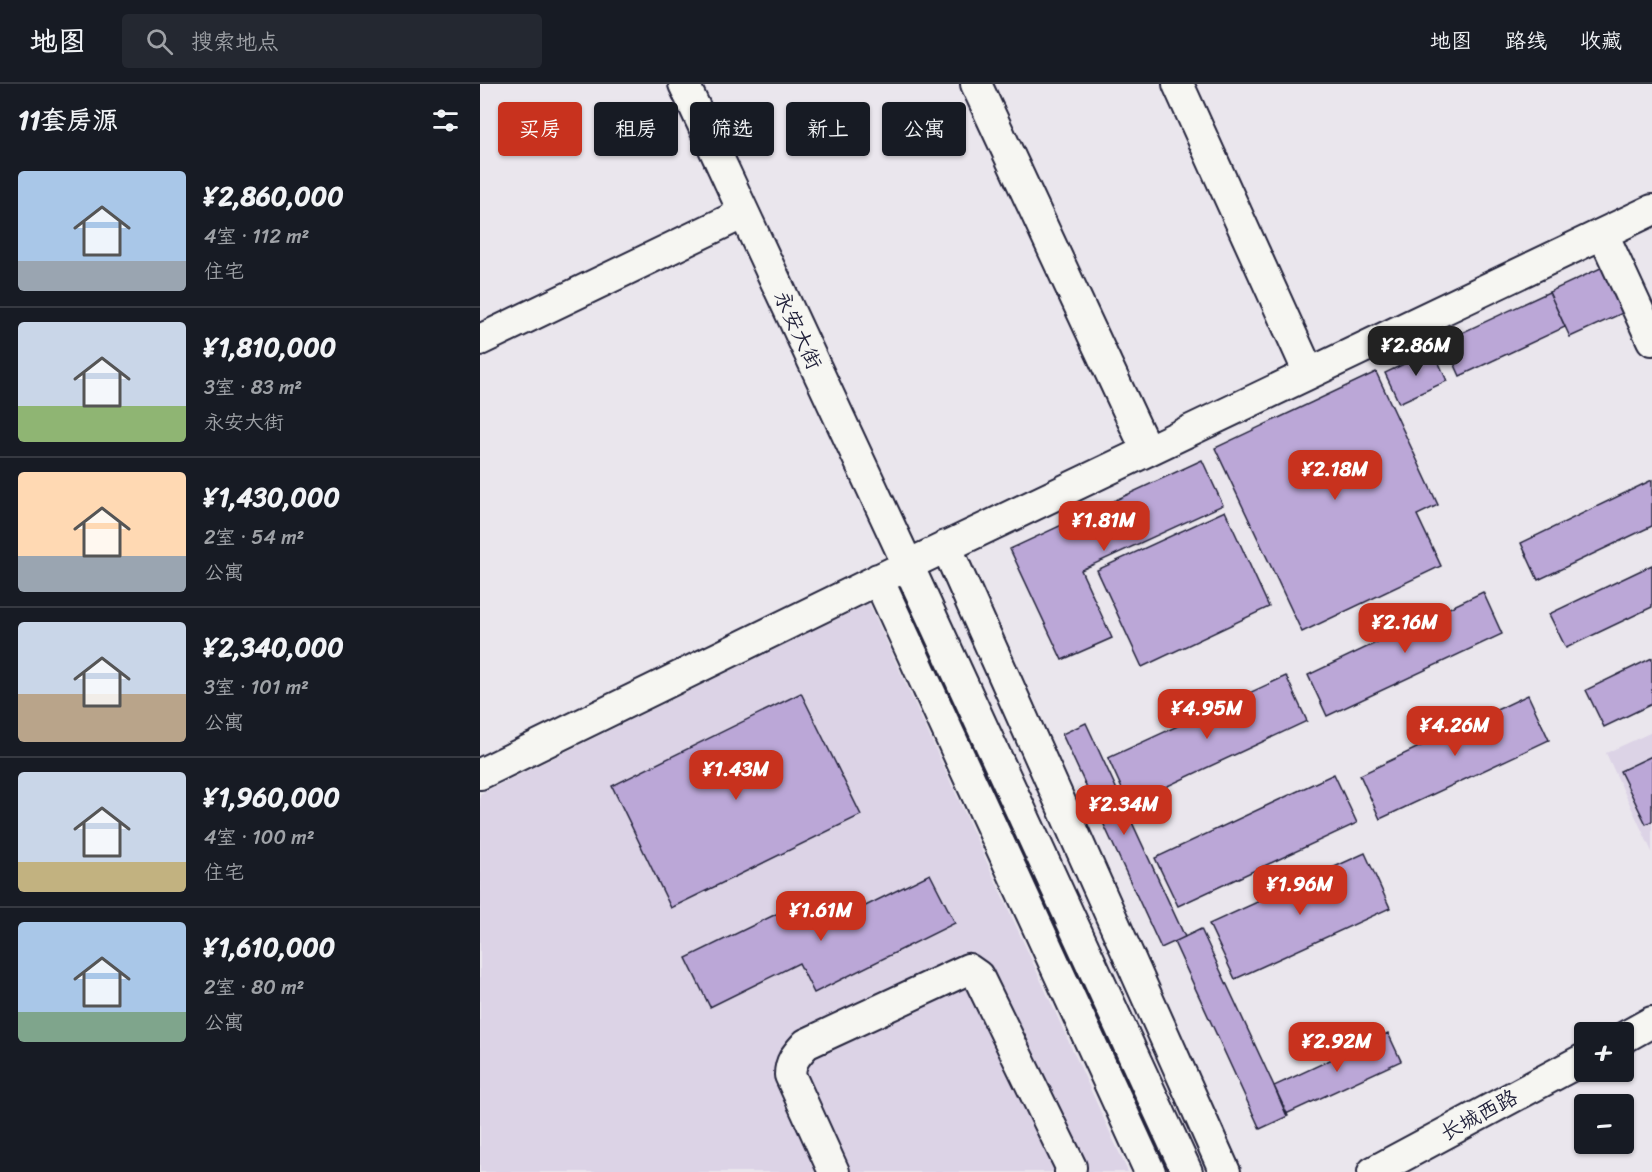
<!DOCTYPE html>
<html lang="zh">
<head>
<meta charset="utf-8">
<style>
  body { margin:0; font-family:Sriracha,"LXGW WenKai TC",sans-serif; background:#242831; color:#f1f3f6; height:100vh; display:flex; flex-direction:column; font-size:22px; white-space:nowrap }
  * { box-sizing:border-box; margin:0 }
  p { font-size:20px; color:#9ea1a6 }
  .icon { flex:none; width:33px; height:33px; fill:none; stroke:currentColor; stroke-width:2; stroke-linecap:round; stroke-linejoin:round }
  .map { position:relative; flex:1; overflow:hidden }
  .drawer { display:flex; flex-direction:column; background:#171b24; width:480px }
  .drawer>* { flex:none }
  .banner { position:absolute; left:18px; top:18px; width:570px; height:54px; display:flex; gap:12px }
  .tools { position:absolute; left:1094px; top:938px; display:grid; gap:12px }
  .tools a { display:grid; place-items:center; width:60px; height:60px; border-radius:6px; background:#171b24; box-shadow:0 2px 4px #0004; font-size:30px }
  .price { position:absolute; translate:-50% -51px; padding:0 14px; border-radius:12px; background:#c8321e; color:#fff; font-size:20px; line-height:39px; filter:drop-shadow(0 2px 3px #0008) }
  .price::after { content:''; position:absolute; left:50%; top:36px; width:18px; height:14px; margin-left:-9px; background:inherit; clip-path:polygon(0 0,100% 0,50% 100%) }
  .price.current { background:#222; color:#fff }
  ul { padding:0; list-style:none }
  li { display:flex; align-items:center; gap:18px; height:150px; padding:0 18px }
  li+li { border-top:2px solid #363941 }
  li span { display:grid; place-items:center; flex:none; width:168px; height:120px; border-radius:6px; color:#555 }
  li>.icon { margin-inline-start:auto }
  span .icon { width:72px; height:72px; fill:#fffc; stroke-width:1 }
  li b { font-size:26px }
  h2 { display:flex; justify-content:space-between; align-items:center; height:72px; padding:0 18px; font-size:26px }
  .pill { padding:0 21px; border-radius:6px; background:#171b24; box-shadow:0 2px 4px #0004; font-size:21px; line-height:54px }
  .pill.current { background:#c8321e; color:#fff }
  header { display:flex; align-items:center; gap:36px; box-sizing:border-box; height:84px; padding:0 30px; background:#171b24; border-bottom:2px solid #363941 }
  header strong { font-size:28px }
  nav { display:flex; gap:33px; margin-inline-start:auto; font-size:21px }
  .search { width:420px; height:54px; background:#242831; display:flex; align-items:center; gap:15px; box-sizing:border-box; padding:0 21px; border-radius:6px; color:#9ea1a6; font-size:22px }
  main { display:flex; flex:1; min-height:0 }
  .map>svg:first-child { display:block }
  .built { fill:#dcd3e6 }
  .building { fill:#bba7d7; stroke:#22223b; stroke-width:1.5 }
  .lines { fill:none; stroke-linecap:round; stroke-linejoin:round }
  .minor-casing { stroke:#22223b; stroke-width:34 }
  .minor { stroke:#f6f6f2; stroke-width:30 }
  .labels { text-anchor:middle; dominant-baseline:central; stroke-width:6; stroke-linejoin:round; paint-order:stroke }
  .street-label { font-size:21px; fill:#22223b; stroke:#f6f6f2 }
</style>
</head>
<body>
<header>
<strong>地图</strong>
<div class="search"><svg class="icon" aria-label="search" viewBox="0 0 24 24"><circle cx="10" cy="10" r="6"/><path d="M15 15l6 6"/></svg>搜索地点</div>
<nav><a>地图</a><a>路线</a><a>收藏</a></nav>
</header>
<main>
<section class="drawer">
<h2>11套房源<svg class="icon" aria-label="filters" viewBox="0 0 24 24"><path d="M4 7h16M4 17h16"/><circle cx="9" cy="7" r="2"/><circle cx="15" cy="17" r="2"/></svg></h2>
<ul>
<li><span style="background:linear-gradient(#a9c7e8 75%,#9aa5b1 0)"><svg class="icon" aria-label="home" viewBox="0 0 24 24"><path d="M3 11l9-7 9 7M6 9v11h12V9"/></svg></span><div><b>¥2,860,000</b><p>4室 · 112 m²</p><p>住宅</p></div></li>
<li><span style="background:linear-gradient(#c9d6e8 70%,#8fb573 0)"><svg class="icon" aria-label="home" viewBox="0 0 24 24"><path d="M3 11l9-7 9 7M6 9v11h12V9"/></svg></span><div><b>¥1,810,000</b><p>3室 · 83 m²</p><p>永安大街</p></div></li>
<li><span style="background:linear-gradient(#ffd9b3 70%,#9aa5b1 0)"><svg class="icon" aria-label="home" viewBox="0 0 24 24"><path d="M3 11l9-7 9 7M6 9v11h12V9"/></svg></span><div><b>¥1,430,000</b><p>2室 · 54 m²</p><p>公寓</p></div></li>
<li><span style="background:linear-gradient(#c9d6e8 60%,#b9a48a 0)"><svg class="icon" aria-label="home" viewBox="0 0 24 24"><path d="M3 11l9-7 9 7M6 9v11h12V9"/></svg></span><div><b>¥2,340,000</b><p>3室 · 101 m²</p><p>公寓</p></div></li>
<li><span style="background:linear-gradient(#c9d6e8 75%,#c2b280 0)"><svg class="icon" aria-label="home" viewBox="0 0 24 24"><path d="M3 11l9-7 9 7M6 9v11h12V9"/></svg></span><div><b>¥1,960,000</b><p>4室 · 100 m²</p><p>住宅</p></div></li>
<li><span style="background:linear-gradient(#a9c7e8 75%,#7fa58c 0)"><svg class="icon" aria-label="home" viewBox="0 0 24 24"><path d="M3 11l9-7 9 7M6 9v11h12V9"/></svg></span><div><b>¥1,610,000</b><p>2室 · 80 m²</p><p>公寓</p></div></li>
</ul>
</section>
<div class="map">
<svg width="1172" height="1088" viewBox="0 0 1172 1088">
  <rect width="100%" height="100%" fill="#eae6ed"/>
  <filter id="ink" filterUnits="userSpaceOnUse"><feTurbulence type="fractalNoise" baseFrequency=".0167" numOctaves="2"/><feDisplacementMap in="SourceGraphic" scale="12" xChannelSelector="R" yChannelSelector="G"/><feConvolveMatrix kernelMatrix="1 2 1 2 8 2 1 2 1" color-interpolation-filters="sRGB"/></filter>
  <g filter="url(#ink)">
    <path class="built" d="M389 519 648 1088H0V710Z
      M1172 648V768L1126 669Z"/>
    <path class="building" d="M1125 182 1147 227 1090 253 1069 208Z
      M1069 208 1085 243 980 292 964 257Z
      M953 266 967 297 919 319 905 289Z
      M896 288 958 421 937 431 961 482 822 548 735 364Z
      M722 376 743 421 601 486 632 554 582 576 530 465Z
      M1172 396V442L1058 496 1041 459Z
      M745 427 789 523 662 583 617 486Z
      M1172 481V523L1086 564 1069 530Z
      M1003 508 1022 550 847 632 828 591Z
      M1172 574V620L1124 643 1106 606Z
      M806 592 827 637 649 720 628 674Z
      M321 609 381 731 191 824 132 702Z
      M1048 611 1069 656 900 735 880 691Z
      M606 639 705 853 681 864 582 650Z
      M1172 672V737L1166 740 1140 687Z
      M854 690 877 739 698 822 675 774Z
      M885 769 910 824 755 895 729 840Z
      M450 790 475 839 334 909 319 879 230 923 206 874 325 816 339 845Z
      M721 845 808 1032 780 1045 694 858Z
      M908 949 921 977 806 1030 794 1002Z"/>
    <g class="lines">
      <g class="minor-casing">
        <path id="minor" d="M204 0 433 492 707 1088
          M496 0 667 367
          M698 0 829 289
          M1123 150 1172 256
          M0 256 264 129
          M466 462 745 1088
          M398 495 670 1088
          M0 690 428 481 1172 126
          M1143 954 1172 938
          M354 1088 310 991C310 977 317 970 326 960L488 885 498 892 591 1083 590 1088
          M893 1088 1104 975"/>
      </g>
      <use href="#minor" class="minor"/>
    </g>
  </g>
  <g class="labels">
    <g class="street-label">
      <text transform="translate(318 246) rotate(65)">永安大街</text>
      <text transform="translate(999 1031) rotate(-28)">长城西路</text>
    </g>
  </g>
</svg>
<div class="tools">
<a>+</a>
<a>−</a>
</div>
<b class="price current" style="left:936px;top:293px">¥2.86M</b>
<b class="price" style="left:855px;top:417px">¥2.18M</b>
<b class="price" style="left:624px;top:468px">¥1.81M</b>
<b class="price" style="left:925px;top:570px">¥2.16M</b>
<b class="price" style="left:727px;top:656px">¥4.95M</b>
<b class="price" style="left:975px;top:673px">¥4.26M</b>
<b class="price" style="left:256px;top:717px">¥1.43M</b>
<b class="price" style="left:644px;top:752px">¥2.34M</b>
<b class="price" style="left:820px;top:832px">¥1.96M</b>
<b class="price" style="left:341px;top:858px">¥1.61M</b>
<b class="price" style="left:857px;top:989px">¥2.92M</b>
<div class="banner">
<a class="pill current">买房</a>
<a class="pill">租房</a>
<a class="pill">筛选</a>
<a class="pill">新上</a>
<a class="pill">公寓</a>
</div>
</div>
</main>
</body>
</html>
